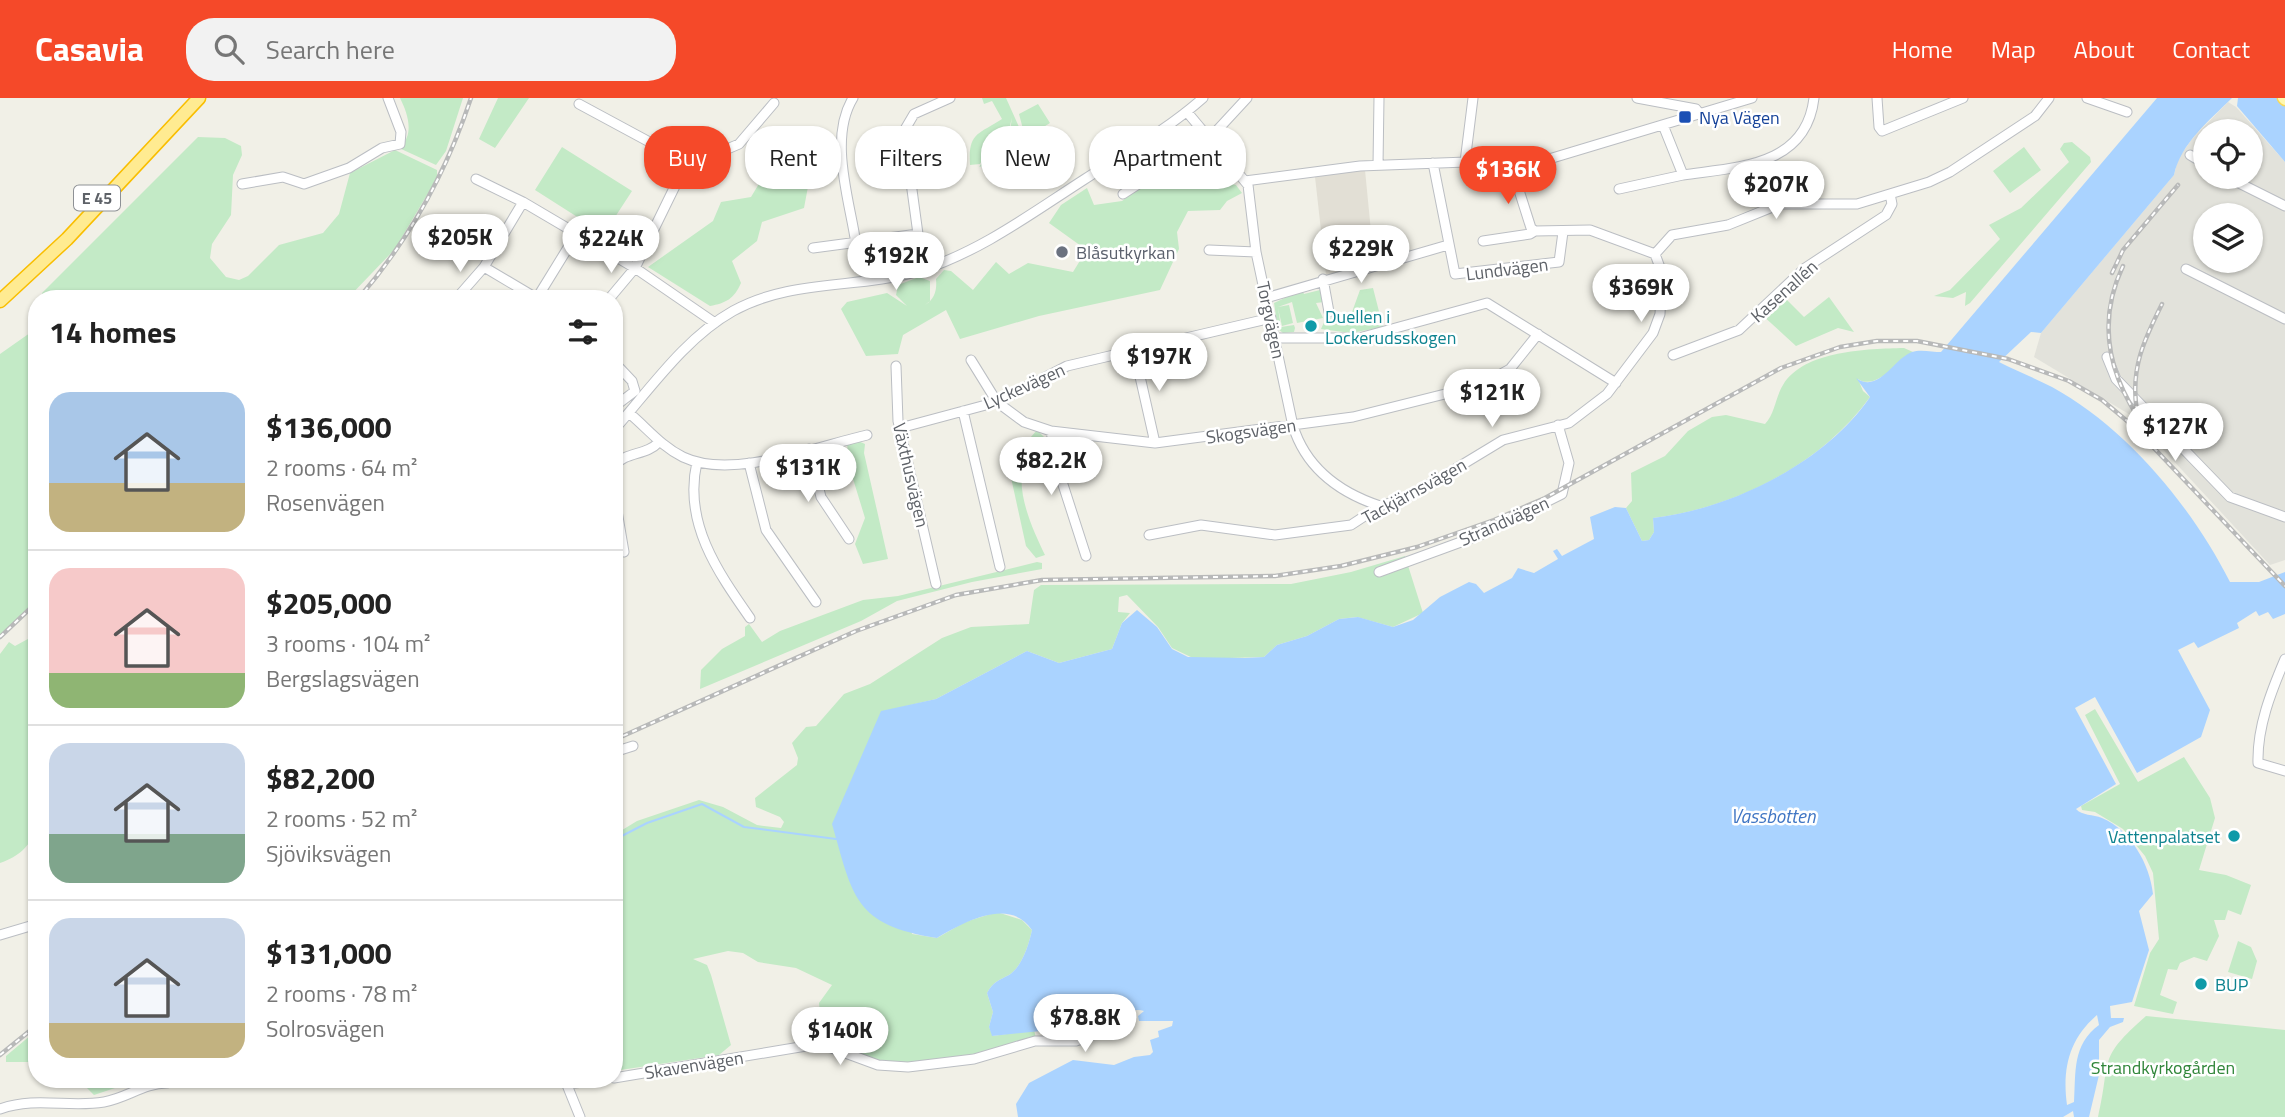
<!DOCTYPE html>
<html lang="en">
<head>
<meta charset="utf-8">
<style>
  body { margin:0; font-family:"Titillium Web",sans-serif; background:#f2f2f2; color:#222; height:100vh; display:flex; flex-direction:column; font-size:26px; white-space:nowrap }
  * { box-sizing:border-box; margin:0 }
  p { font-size:23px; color:#767676 }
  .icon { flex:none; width:38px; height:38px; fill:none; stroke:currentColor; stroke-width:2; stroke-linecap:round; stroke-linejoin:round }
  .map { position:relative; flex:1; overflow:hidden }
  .panel { position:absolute; left:28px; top:192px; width:595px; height:798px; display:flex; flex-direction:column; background:#fff; border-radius:28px; box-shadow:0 2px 5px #0004 }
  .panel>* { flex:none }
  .banner { position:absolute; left:644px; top:28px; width:665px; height:63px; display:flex; gap:14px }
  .tools { position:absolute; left:2193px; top:21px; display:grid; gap:14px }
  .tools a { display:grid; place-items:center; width:70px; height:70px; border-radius:50%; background:#fff; box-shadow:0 2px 5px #0004; font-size:35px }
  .price { position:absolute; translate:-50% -60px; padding:0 16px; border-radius:24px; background:#fff; color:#222; font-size:23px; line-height:46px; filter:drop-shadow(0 2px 4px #0008) }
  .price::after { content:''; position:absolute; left:50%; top:42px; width:21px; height:16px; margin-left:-10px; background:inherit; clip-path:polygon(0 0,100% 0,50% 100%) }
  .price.on { background:#f54929; color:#fff }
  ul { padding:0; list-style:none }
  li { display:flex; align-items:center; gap:21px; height:175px; padding:0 21px }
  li+li { border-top:2px solid #e0e0e0 }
  li span { display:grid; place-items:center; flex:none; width:196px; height:140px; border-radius:21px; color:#555 }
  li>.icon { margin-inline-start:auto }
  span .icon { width:84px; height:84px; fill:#fffc; stroke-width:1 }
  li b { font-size:30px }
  h2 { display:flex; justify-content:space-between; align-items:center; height:84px; padding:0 21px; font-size:30px }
  .pill { padding:0 24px; border-radius:28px; background:#fff; box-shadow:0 2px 5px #0004; font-size:24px; line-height:63px }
  .pill.on { background:#f54929; color:#fff }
  header { display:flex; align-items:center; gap:42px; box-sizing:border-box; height:98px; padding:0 35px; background:#f54929; color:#fff }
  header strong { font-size:33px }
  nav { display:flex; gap:38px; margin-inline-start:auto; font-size:24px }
  .search { width:490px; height:63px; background:#f2f2f2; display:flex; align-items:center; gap:18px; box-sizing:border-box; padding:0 24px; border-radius:28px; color:#767676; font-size:26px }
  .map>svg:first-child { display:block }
  .industrial { fill:#e2e2db; fill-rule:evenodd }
  .education { fill:#e2dfd5 }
  .green { fill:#c3eac6 }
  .water { fill:#aad3ff; fill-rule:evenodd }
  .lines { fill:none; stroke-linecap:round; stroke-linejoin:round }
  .stream { stroke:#aad3ff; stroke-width:2 }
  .minor-casing { stroke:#bbbec3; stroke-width:11 }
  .major-casing { stroke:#fbda56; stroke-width:13 }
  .highway-casing { stroke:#f9be00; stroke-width:15 }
  .minor { stroke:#fff; stroke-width:9 }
  .major { stroke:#fff8af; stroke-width:10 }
  .highway { stroke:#ffeb91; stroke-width:12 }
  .rail-casing { stroke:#b8b9b9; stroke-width:4.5 }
  .rail { stroke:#fff; stroke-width:2; stroke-dasharray:5; stroke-linecap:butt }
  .transit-dot { fill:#1a4fb4; stroke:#fff; stroke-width:2.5 }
  .worship-dot { fill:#6b7280; stroke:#fff; stroke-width:2.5 }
  .culture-dot { fill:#0f9aa8; stroke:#fff; stroke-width:2.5 }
  .labels { text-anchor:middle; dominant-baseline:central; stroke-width:5; stroke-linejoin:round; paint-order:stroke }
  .shield { fill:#fff; stroke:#8e9195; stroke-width:2 }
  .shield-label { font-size:16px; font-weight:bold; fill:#5e6268 }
  .transit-label { font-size:18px; fill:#164399; stroke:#fff; text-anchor:start }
  .worship-label { font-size:18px; fill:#5b616d; stroke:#fff; text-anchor:start }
  .street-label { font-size:18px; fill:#5e6268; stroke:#fff }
  .culture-label { font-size:18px; fill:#0d838f; stroke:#fff; text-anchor:start }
  .park-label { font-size:18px; fill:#30863a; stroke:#fff }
  .water-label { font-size:19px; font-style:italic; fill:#4076c4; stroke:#fff }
</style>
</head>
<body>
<header>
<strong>Casavia</strong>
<div class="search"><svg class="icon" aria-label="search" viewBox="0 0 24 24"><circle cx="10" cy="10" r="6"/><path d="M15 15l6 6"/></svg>Search here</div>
<nav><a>Home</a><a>Map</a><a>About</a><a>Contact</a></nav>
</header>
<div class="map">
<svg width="2285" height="1019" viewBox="0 0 2285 1019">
  <rect width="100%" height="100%" fill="#f1f0e7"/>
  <path class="industrial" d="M2228 4 2236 9 2285 64V462L2270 467 2132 318 2034 259 2041 235 2174 77 2178 61 2192 41ZM2205 33H2250V79H2205ZM2205 117H2250V163H2205Z"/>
  <path class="education" d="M1365 72 1374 164 1326 177 1315 79Z"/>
  <path class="green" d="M400 0H463L446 53 436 67 399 50C415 37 408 16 400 0Z
    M498 0H529L495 50 479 41Z
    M982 0H1006L1019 29 1016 46 992 65 979 69 992 51 1009 38 1012 20 1008 35 991 48 980 66 970 67C968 34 978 37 1002 21L992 3 984 6Z
    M1038 6 1050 25 1021 43 1023 31 1019 16Z
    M198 39 225 40 241 48 242 57 233 77 231 117 212 146 210 160 226 179 239 182 248 178 279 147 323 135 339 116 350 75 395 52 437 72V80L395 151 347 201 43 200 42 195Z
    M2072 44 2090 59 2091 64 1970 205 1965 208 1966 194 1953 200 1934 198 1950 192 2000 141 1989 127 2021 110 2069 64 2060 51 2064 45Z
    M1206 48 1228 77 1194 71 1159 83 1158 78Z
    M562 49 632 93 604 136 535 92Z
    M2024 49 2041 72 2010 95 1993 73Z
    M794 62 803 65 810 78 804 110 762 124 757 143 732 163 741 185C734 201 726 205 710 208L648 169 713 123 721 104 751 99 763 79Z
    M1200 78 1236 87 1242 95 1227 103 1220 112 1188 113 1177 134 1179 151 1160 192 1039 218 960 241 946 212 903 237 898 256 866 258 841 211 847 204 887 195 907 208 896 197 898 187 919 179 930 183V203L925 207C935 201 937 192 936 181L944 172 951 173 973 192 996 164 1009 176 1028 165 1073 174 1081 161V148L1049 125 1061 107 1087 90 1094 107 1122 103 1154 79 1157 89Z
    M1373 190 1383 229 1351 235 1321 231 1326 220 1344 218 1352 214 1360 192Z
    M1302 192 1304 196 1320 192 1324 204 1316 205 1323 220 1297 225 1292 204 1278 209 1289 207 1293 225 1282 228 1278 210 1281 229 1294 227 1295 230 1294 234 1283 235 1278 231 1274 205Z
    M1780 195 1804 219 1829 199 1854 234 1838 230 1796 248 1761 216Z
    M37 230V501L0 538V256Z
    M1904 250 1913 254C1899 264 1875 293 1858 281L1863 293 1870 299C1821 367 1735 410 1653 420L1654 434 1649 442 1642 443 1626 410 1632 403 1631 375 1665 358 1688 333 1712 319 1726 317 1765 326C1775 316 1775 300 1783 287 1804 252 1868 251 1904 250Z
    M1037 332 1044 339C1037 347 1028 355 1024 366 1015 394 1033 432 1045 457L1036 460 1026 448 1010 375 1018 354Z
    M856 342 865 346 864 355 888 461 863 466 855 446 865 420 850 371 847 346Z
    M1405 458 1423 515 1393 529 1357 519 1339 521 1307 538 1277 547 1264 559 1195 561 1172 550 1158 529 1127 497 1119 499 1118 514 1130 515 1122 525 1112 551 1059 565 1027 553 936 601 881 614 912 836 937 840 965 824 997 814 1022 822 1032 832C1029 846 1022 869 1009 877 999 882 993 884 987 895L993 914 989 929 993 938 1034 932 1036 940C989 957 931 972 880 963 861 959 842 950 823 944L819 905 832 887 796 870 758 864 743 855 728 853 693 861 707 867 711 877 731 947 719 957 614 973V737L637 723 699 702 723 709 757 727 781 730 784 724 780 719 756 709 755 700 797 667 798 660 792 645 806 629 816 628 844 596 870 586 942 540 971 529 1029 526 1034 492 1041 487 1291 486 1351 474Z
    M1037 464 1042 465V471L972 484 897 503 861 523 700 591 701 572 722 551 745 538V529L749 526 762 544 780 533 863 502 898 498Z
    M37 536V730C29 749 20 758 0 765V556L9 544 15 548Z
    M2095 611 2138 684 2184 659 2210 700 2215 720 2199 772 2226 777 2251 787 2241 817 2228 812 2225 822H2214L2219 838 2207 863 2194 859 2180 865 2177 872 2168 871 2160 897 2177 904 2173 916 2134 908 2150 855 2159 841 2153 775 2145 758 2123 731 2095 714 2082 712 2081 708 2120 686 2085 617Z
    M2238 843 2251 849 2257 863 2252 881 2228 874Z
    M2146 918 2285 932V1019H2098C2112 960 2096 962 2146 918Z
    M37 932V964H6V958Z
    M79 982H139L94 997Z"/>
  <path class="water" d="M2157 0H2232C2209 23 2181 45 2174 77L2041 235 2031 234 1999 264C2016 273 2035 280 2052 289 2127 330 2192 409 2230 484H2259L2285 474V516L2273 521 2268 514 2259 518 2256 513 2237 525 2239 530 2198 550 2194 544 2178 552 2210 612 2201 639 2137 675 2095 599 2075 610 2116 686 2076 711C2082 718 2093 716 2102 720 2131 732 2150 767 2153 796L2139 813 2149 852 2132 904 2110 908 2111 920H2124L2123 924 2110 929 2099 942V977L2089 1019H2074L2073 1013 2063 1019H1018L1016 1006 1029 985 1073 962 1114 967 1134 959 1150 957 1153 954 1150 942 1159 939 1158 933 1172 928 1173 923H1139L1138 918 1144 913C1131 909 1117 920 1102 919L1101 905 1116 899 1106 897 1098 902H1090L1095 906 1093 911 1069 917 1051 932 992 938 989 929 993 914 987 895C993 884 999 882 1009 877 1022 869 1029 846 1032 832 1009 798 963 825 937 840 854 827 853 799 832 726L881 613 936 601 1027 553 1059 565 1112 551 1122 525 1137 512 1157 529 1172 551 1188 559 1245 560 1264 559 1277 547 1307 538 1339 521 1358 519 1393 529 1413 522 1440 499 1469 484 1476 486 1484 495 1512 480 1518 470 1534 475 1558 461 1553 453 1557 451 1562 458 1594 441 1590 419 1615 409 1626 410 1642 443 1649 442 1654 434 1653 420C1731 411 1825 365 1870 299L1856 280C1879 296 1893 261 1912 254 1920 251 1933 254 1941 254ZM2097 917 2099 927C2072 947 2076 974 2074 1004L2067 1007C2062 971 2069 941 2097 917Z
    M2238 0H2285V64L2237 8Z"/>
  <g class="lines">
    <path class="stream" d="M614 742 647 725 702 706 744 729 836 741"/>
    <g class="minor-casing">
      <path id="minor" d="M853 0C828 41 850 103 856 146
        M1637 0 1696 11 1699 15
        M1877 0 1879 29 1882 33 1963 0
        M2087 0 2127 14
        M579 6 694 68
        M1187 14 1248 87 1256 154 1293 328C1306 370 1338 394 1380 408
        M1663 27 1683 77C1737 69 1806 69 1814 0
        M2190 57 2205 66
        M1465 64 1473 0
        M1510 64 1531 130 1535 133
        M1433 65 1455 176 1559 164 1563 134
        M1378 67 1379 0
        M2227 79 2285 108
        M476 81 523 104 635 170 715 225
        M1245 83 1360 68 1549 61 1752 0
        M242 86 283 79 304 86 349 70 382 50 400 46 401 34 388 0
        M1619 91 1683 77
        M1123 96 1210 40 1247 0
        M1483 143 1530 136 1535 133 1590 132 1655 156
        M813 150 918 136
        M1209 152 1256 154
        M1655 156 1672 137 1728 127 1780 106H1857L1929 84 1950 74 2035 18 2049 0
        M484 169 538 201
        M930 169 918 136 904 33 914 16 950 0
        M2186 171 2285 221
        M1323 181 1329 214
        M537 200 577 135
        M1266 200 1448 147
        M456 201 484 169 523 104
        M609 201 635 170 677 84 704 61 739 46 774 5
        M1275 240H1359L1487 205 1616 285
        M1134 252 1155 345
        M1673 257 1739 232 1805 170 1886 117 1892 106 1890 96
        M2107 259 2116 281 2230 399 2285 419
        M971 262 997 304 1024 324 1051 333 1155 345 1353 319 1481 287 1510 271 1538 236
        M614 264 632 283 635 293 614 309
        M896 268 898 323 936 486
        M963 313 1000 469
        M629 315C647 330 661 348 683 359 731 382 816 349 867 337
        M900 330 997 304 1067 268 1271 220
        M614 332C650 291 685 240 733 213 790 181 858 191 919 173 980 154 1032 115 1085 81 1125 55 1167 32 1203 0
        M1051 333 1057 368 1086 458
        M809 351 821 399 849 441
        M697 364C683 424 717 473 750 520
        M749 365 766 432 816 504
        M614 368C626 353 646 358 659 344
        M614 395 624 454
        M1149 437 1201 427 1275 437 1351 427 1380 408 1403 401 1432 385 1503 342 1569 325 1607 296 1653 235 1660 216 1662 175 1655 156
        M1379 474 1480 437 1562 396 1569 365 1558 327
        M2285 561C2271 594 2257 629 2258 665L2285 673
        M614 654 633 648
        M0 837 37 826
        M614 980 812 947 829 949 878 967 908 969 974 961 1035 943H1076L1100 934
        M565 982 580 1019
        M567 986 599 982
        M0 1011C36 998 68 1010 104 1004 127 1000 144 985 167 985"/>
    </g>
    <g class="major-casing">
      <path id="major" d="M2283 0 2285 2"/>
    </g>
    <g class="highway-casing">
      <path id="highway" d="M0 203 67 141 199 0"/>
    </g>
    <use href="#minor" class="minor"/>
    <use href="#major" class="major"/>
    <use href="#highway" class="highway"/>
    <g class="rail-casing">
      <path id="rail" d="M2123 168C2095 227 2110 282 2147 332
        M2112 175 2123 152 2178 87
        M358 201C410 141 446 75 471 0
        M2137 313C2130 271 2144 242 2162 206
        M0 539 37 504
        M614 642 856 533 956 497 1042 482 1275 478 1341 468 1417 449 1494 422 1545 400 1781 270 1840 249 1877 243H1917L2008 261 2069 283 2102 302 2133 328 2285 488
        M0 957 37 927"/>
    </g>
    <use href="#rail" class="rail"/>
  </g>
  <rect class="transit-dot" x="1678" y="12" width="14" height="14" rx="3.5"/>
  <circle class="worship-dot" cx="1062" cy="154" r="7"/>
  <g class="culture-dot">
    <circle cx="1311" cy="228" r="7"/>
    <circle cx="2234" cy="738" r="7"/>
    <circle cx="2201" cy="886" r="7"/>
  </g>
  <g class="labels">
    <rect class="shield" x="74" y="87.5" width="46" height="25" rx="5"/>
    <g class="shield-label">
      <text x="97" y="100">E 45</text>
    </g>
    <g class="transit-label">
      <text x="1699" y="19">Nya Vägen</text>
    </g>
    <g class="worship-label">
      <text x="1076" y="154">Blåsutkyrkan</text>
    </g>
    <g class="street-label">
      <text transform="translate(1507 171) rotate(-7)">Lundvägen</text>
      <text transform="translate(1784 193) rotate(-42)">Kasenallén</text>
      <text transform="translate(1271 222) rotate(78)">Torgvägen</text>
      <text transform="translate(1024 288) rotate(-24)">Lyckevägen</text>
      <text transform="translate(1251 333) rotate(-8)">Skogsvägen</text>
      <text transform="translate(911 377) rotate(77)">Växthusvägen</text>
      <text transform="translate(1414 393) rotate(-29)">Tackjärnsvägen</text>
      <text transform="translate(1504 423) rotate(-24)">Strandvägen</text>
      <text transform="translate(694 967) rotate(-9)">Skavenvägen</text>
    </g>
    <g class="culture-label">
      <text x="1325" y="218">Duellen i<tspan x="1325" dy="21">Lockerudsskogen</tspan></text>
      <text x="2220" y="738" text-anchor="end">Vattenpalatset</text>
      <text x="2215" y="886">BUP</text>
    </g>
    <g class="park-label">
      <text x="2163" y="969">Strandkyrkogården</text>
    </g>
    <g class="water-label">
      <text x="1773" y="717">Vassbotten</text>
    </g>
  </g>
</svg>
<div class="tools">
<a><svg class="icon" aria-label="locate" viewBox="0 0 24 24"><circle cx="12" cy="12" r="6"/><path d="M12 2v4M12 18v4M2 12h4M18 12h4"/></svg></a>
<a><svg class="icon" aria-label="layers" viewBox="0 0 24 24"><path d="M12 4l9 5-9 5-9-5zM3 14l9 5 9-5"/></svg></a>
</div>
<b class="price on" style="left:1508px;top:108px">$136K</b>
<b class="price" style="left:1776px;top:123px">$207K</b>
<b class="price" style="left:460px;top:176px">$205K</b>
<b class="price" style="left:611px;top:177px">$224K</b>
<b class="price" style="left:1361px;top:187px">$229K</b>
<b class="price" style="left:896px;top:194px">$192K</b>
<b class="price" style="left:1641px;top:226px">$369K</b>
<b class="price" style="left:1159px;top:295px">$197K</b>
<b class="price" style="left:1492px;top:331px">$121K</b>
<b class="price" style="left:2175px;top:365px">$127K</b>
<b class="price" style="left:1051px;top:399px">$82.2K</b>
<b class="price" style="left:808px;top:406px">$131K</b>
<b class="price" style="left:1085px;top:956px">$78.8K</b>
<b class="price" style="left:840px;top:969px">$140K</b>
<div class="banner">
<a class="pill on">Buy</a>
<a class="pill">Rent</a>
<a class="pill">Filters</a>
<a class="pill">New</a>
<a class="pill">Apartment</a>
</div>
<section class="panel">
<h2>14 homes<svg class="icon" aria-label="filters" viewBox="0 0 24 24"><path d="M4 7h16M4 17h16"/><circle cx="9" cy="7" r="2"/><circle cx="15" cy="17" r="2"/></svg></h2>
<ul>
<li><span style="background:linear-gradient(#a9c7e8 65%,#c2b280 0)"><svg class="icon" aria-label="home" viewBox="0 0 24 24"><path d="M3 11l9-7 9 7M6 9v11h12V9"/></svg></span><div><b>$136,000</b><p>2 rooms · 64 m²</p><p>Rosenvägen</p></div></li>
<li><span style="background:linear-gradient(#f6c9c9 75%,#8fb573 0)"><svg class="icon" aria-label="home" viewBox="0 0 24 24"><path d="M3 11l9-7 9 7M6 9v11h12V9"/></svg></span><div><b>$205,000</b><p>3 rooms · 104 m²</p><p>Bergslagsvägen</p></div></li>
<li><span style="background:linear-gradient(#c9d6e8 65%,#7fa58c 0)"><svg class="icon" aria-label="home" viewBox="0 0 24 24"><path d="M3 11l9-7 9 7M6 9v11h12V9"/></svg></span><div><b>$82,200</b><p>2 rooms · 52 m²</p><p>Sjöviksvägen</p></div></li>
<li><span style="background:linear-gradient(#c9d6e8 75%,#c2b280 0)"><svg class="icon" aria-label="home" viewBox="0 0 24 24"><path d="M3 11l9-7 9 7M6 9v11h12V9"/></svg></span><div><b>$131,000</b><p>2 rooms · 78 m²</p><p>Solrosvägen</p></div></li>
</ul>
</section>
</div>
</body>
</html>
